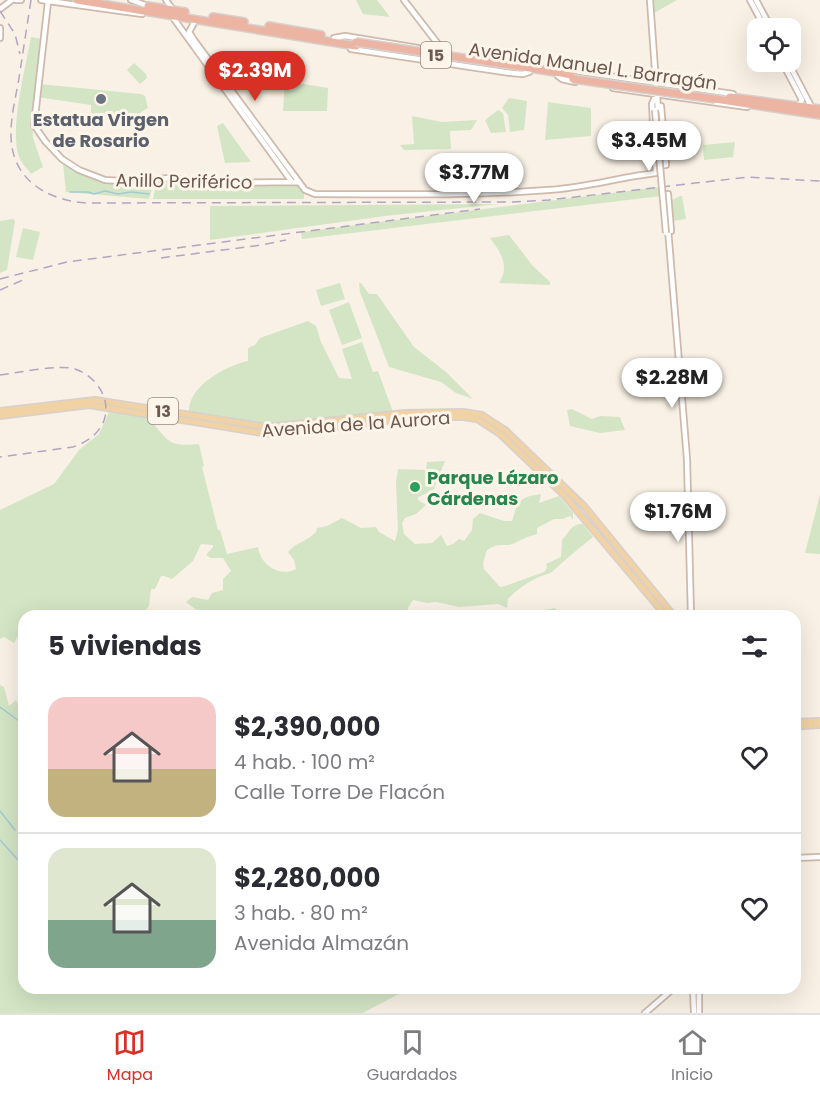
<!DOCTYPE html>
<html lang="es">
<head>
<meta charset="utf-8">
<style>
  body { margin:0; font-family:Poppins,sans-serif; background:#f7f7f7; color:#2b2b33; height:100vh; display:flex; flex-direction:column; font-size:22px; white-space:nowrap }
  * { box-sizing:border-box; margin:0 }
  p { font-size:20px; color:#7c7c81 }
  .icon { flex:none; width:33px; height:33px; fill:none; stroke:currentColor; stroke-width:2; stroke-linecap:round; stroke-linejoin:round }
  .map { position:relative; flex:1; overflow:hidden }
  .details { position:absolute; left:18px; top:610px; width:783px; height:384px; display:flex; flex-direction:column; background:#fff; border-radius:18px; box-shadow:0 6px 24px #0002 }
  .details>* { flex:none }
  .tools { position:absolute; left:747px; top:18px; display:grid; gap:12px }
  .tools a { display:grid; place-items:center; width:54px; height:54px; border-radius:12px; background:#fff; box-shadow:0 6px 24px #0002; font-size:30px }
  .price { position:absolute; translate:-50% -51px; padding:0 14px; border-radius:21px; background:#fff; color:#222; font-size:20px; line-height:39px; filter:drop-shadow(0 2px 3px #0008) }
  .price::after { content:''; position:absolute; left:50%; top:36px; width:18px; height:14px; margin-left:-9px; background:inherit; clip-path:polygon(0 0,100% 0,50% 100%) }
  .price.active { background:#d93025; color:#fff }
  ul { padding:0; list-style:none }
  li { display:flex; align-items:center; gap:18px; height:150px; padding:0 30px }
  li+li { border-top:2px solid #e1e1e2 }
  li span { display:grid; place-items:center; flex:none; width:168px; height:120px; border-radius:18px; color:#555 }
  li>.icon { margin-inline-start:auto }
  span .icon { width:72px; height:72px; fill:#fffc; stroke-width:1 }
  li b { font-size:26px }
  h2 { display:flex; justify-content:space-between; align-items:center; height:72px; padding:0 30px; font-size:26px }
  .tabs { display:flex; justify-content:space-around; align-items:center; height:84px; border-top:2px solid #e1e1e2; background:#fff; font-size:16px; color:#7c7c81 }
  .tabs a { display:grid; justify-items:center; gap:3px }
  .tabs .active { color:#d93025 }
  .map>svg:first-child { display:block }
  .green { fill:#d3e5c5 }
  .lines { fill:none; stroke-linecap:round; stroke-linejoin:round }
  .stream { stroke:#a3cbd1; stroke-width:1.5 }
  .secondary-casing { stroke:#cebaad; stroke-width:8 }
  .primary-casing { stroke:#d7d0cd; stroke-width:8 }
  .highway-casing { stroke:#d7d0cd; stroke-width:10 }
  .secondary { stroke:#fff; stroke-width:4.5 }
  .primary { stroke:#f0d2a4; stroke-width:5 }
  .highway { stroke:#ecb4a3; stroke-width:7 }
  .rail { stroke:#b3a5c1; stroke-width:1.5; stroke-dasharray:9 6; stroke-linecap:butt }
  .secondary-bridge-casing { stroke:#cebaad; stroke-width:8; stroke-linecap:butt }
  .highway-bridge-casing { stroke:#d7d0cd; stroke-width:10; stroke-linecap:butt }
  .secondary-bridge { stroke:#fff; stroke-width:4.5 }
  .highway-bridge { stroke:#ecb4a3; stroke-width:7 }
  .worship-dot { fill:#6b7280; stroke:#fdf5ea; stroke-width:2 }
  .leisure-dot { fill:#2e9e5b; stroke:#fdf5ea; stroke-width:2 }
  .labels { text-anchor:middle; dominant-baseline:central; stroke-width:6; stroke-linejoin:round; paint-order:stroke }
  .shield { fill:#fdf5ea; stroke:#9a877c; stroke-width:1.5 }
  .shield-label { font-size:16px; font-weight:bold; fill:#6f584d }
  .street-label { font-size:18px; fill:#6f584d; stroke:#fdf5ea }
  .worship-label { font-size:18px; font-weight:bold; fill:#5b616d; stroke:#fdf5ea }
  .leisure-label { font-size:18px; font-weight:bold; fill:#27864d; stroke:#fdf5ea; text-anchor:start }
</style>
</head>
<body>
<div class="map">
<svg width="820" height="1013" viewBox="0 0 820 1013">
  <rect width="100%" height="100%" fill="#f9f1e5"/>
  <path class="green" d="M356 0H377L390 17 363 14Z
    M653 0H677L654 13Z
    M31 37 41 39 32 115 33 138 43 167 31 174C28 169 22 164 20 159 8 133 26 66 31 37Z
    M134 63 146 74 147 78 140 84 127 70Z
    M285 81 328 88 327 111H283Z
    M39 84 141 94 145 96 148 108 141 112 139 124 91 118V105L37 97Z
    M509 98 527 101 524 130 510 132 508 115 502 108Z
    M548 102 591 108V136L545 140Z
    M498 110 503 113 506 132 491 133 485 120Z
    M412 116 442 122 477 120 471 130 450 131 451 149 404 150 400 145 414 144Z
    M223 123 251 162 225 163 217 126Z
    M735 142 733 157 704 160 703 145Z
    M63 164C97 185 115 183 154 181L149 199 66 192Z
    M157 180 226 185 298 186 304 194V199H153Z
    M660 187 661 196 302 239 301 232Z
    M680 196H682L686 219 672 221 670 201Z
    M499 204 385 216 210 240V206Z
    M13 219 15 221 7 270 0 273V221Z
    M23 228 40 232 33 260 16 257Z
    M509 235 532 265 550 282V285L499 283C510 266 501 253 490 238Z
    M340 283 345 299 321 306 316 290Z
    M359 283H361L369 294H377L414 347 446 372 473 399 456 393 441 382 389 367 360 292Z
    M349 302 362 338 342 345 329 310Z
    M308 321 316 326 321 342 339 378 352 379 342 349 362 342 373 372 378 371 393 412 270 425 189 413C187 387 225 366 248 361V348L255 345 260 338Z
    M572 409 592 419 600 416 620 417 625 430 600 433 570 426 567 410Z
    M110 410C120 412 139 412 147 418 169 437 163 448 199 444L204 466 202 467 218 530H220L227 554 258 547C260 564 279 578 296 569L294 560 288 552C296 542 308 541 316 532L317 528 327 526 342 518 361 528 376 527 379 532 395 541 398 530 396 482 398 469 426 470 427 462 445 461 433 491 418 497V500L426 505 416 514 405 518 402 523 404 534 415 544 432 543 441 535 447 546 453 544 459 539 464 541 472 530 473 519 480 513 504 521H512C518 501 519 497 541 494L539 503 559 496 573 513V520L570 516 563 519H554L537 528V534C529 536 522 539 515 543 504 548 500 541 487 550L483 563 484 569 500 587 505 586 544 572 547 568 546 564 561 557 562 540C570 532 570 524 583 524L593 537C579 548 565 560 553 571 550 574 543 575 539 577 528 582 516 590 508 599L507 608 498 604 459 607 436 602 427 603 413 600 408 608 407 616H200L198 611 186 602 192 597 208 600 212 593 223 590V579L231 571 223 558H211L206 555 213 547V545L201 544 193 561 172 579 164 576H161L155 589H151L149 606 146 610 149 616H24V633L19 635 14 643 4 637 0 639V510L54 484 79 450 99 434Z
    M820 495V554L805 553Z
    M555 608 560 615 559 616H533L524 614Z
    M0 685 4 687 9 706 16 700 24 716V988L408 989 363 1013H0Z"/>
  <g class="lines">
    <path class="stream" d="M70 192H88L94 194 105 191 118 194 131 192 149 194
      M0 707 19 721 24 730
      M0 811 15 830
      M0 840 19 861 24 874"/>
    <g class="secondary-casing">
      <path id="secondary" d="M16 0H21
        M41 0 142 14
        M131 0 148 6
        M166 0 173 10
        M404 0 438 44 441 56
        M650 0 656 84
        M750 0 765 28
        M756 0 771 28
        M48 2 34 125 45 141 62 159 79 170 105 180 122 181 172 178 219 183 299 182
        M0 9 12 0
        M174 19 292 182
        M194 23 189 32 194 40 299 182 305 190 315 194C393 194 471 196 548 190 585 188 620 177 656 173L652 104 654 99
        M0 28V38
        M334 38 345 36 418 48
        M351 49 511 73 523 74 529 72
        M491 59 523 63 529 68
        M782 62 802 100 798 106
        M788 62 812 108
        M561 73 568 70 733 94
        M558 76 562 79 575 82
        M613 88 747 107
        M657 95 658 110
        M657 166 666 165 661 106
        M668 194 671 231
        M668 229 687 459 691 616
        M795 858 820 857
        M693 988 694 1013
        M699 988V1013
        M645 1013 674 988"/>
    </g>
    <g class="primary-casing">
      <path id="primary" d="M0 411 95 400 267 427 405 413 463 412 482 415 505 430 584 506 674 616
        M0 416 89 405 268 434 423 417H463L477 419 500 434 563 494 666 616
        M795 722 820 721
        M803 726 820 725"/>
    </g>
    <g class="highway-casing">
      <path id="highway" d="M77 0 356 46
        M148 6 185 12
        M213 17 244 22
        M269 26 321 35
        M517 66 574 75
        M730 97 820 109
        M715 99 820 115"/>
    </g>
    <use href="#secondary" class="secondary"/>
    <use href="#primary" class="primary"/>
    <use href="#highway" class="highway"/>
    <path class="rail" d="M31 0C27 26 23 52 19 78 16 96 11 115 11 133 10 179 47 201 88 203L513 202 549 200 748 177 820 181
      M0 11 15 34 20 54
      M161 258 262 245 286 240
      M0 279 67 262 480 209
      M0 290 25 279
      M0 375C18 373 58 364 75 369 97 376 114 402 102 425 96 436 85 443 73 447L0 457"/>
    <g class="secondary-bridge-casing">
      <path id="secondary-bridge" d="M655 110 666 233"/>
    </g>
    <g class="highway-bridge-casing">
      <path id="highway-bridge" d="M356 42 517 66
        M573 79 715 99"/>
    </g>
    <use href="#secondary-bridge" class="secondary-bridge"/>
    <use href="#highway-bridge" class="highway-bridge"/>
  </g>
  <circle class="worship-dot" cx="101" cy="99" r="6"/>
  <circle class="leisure-dot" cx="415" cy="487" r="6"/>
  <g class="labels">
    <g class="shield">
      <rect x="421" y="42" width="30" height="26" rx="4.5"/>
      <rect x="148" y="398" width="30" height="26" rx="4.5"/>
    </g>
    <g class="shield-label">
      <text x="436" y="55">15</text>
      <text x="163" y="411">13</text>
    </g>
    <g class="street-label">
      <text transform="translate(593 66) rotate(8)">Avenida Manuel L. Barragán</text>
      <text transform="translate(184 181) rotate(1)">Anillo Periférico</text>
      <text transform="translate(356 424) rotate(-4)">Avenida de la Aurora</text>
    </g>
    <g class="worship-label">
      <text x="101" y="119">Estatua Virgen<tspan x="101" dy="21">de Rosario</tspan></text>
    </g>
    <g class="leisure-label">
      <text x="427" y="477">Parque Lázaro<tspan x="427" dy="21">Cárdenas</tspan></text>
    </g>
  </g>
</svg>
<div class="tools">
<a><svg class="icon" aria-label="locate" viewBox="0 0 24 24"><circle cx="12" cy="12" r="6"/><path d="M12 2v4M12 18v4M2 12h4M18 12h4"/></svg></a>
</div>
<b class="price active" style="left:255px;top:102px">$2.39M</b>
<b class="price" style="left:649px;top:172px">$3.45M</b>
<b class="price" style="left:474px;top:204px">$3.77M</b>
<b class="price" style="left:672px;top:409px">$2.28M</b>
<b class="price" style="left:678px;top:543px">$1.76M</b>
<section class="details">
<h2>5 viviendas<svg class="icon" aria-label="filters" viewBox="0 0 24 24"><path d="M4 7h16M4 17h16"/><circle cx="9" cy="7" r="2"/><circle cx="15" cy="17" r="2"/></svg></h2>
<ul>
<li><span style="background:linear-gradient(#f6c9c9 60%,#c2b280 0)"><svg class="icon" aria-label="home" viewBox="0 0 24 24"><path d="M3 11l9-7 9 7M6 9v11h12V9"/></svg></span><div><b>$2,390,000</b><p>4 hab. · 100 m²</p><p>Calle Torre De Flacón</p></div><svg class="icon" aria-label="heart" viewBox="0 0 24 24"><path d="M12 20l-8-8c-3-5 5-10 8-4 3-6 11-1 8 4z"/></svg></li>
<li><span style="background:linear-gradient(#dfe7d0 60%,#7fa58c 0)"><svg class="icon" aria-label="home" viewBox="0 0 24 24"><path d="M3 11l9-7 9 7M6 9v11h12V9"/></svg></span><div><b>$2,280,000</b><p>3 hab. · 80 m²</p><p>Avenida Almazán</p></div><svg class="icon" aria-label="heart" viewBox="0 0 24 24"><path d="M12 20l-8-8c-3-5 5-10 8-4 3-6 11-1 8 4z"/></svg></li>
</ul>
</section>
</div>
<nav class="tabs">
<a class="active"><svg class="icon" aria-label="map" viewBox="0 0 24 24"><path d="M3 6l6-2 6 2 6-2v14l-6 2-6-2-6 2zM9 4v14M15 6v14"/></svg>Mapa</a>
<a><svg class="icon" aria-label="saved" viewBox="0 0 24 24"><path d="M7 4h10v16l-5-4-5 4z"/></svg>Guardados</a>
<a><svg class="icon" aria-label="home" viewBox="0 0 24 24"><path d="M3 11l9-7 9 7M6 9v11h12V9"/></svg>Inicio</a>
</nav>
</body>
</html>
